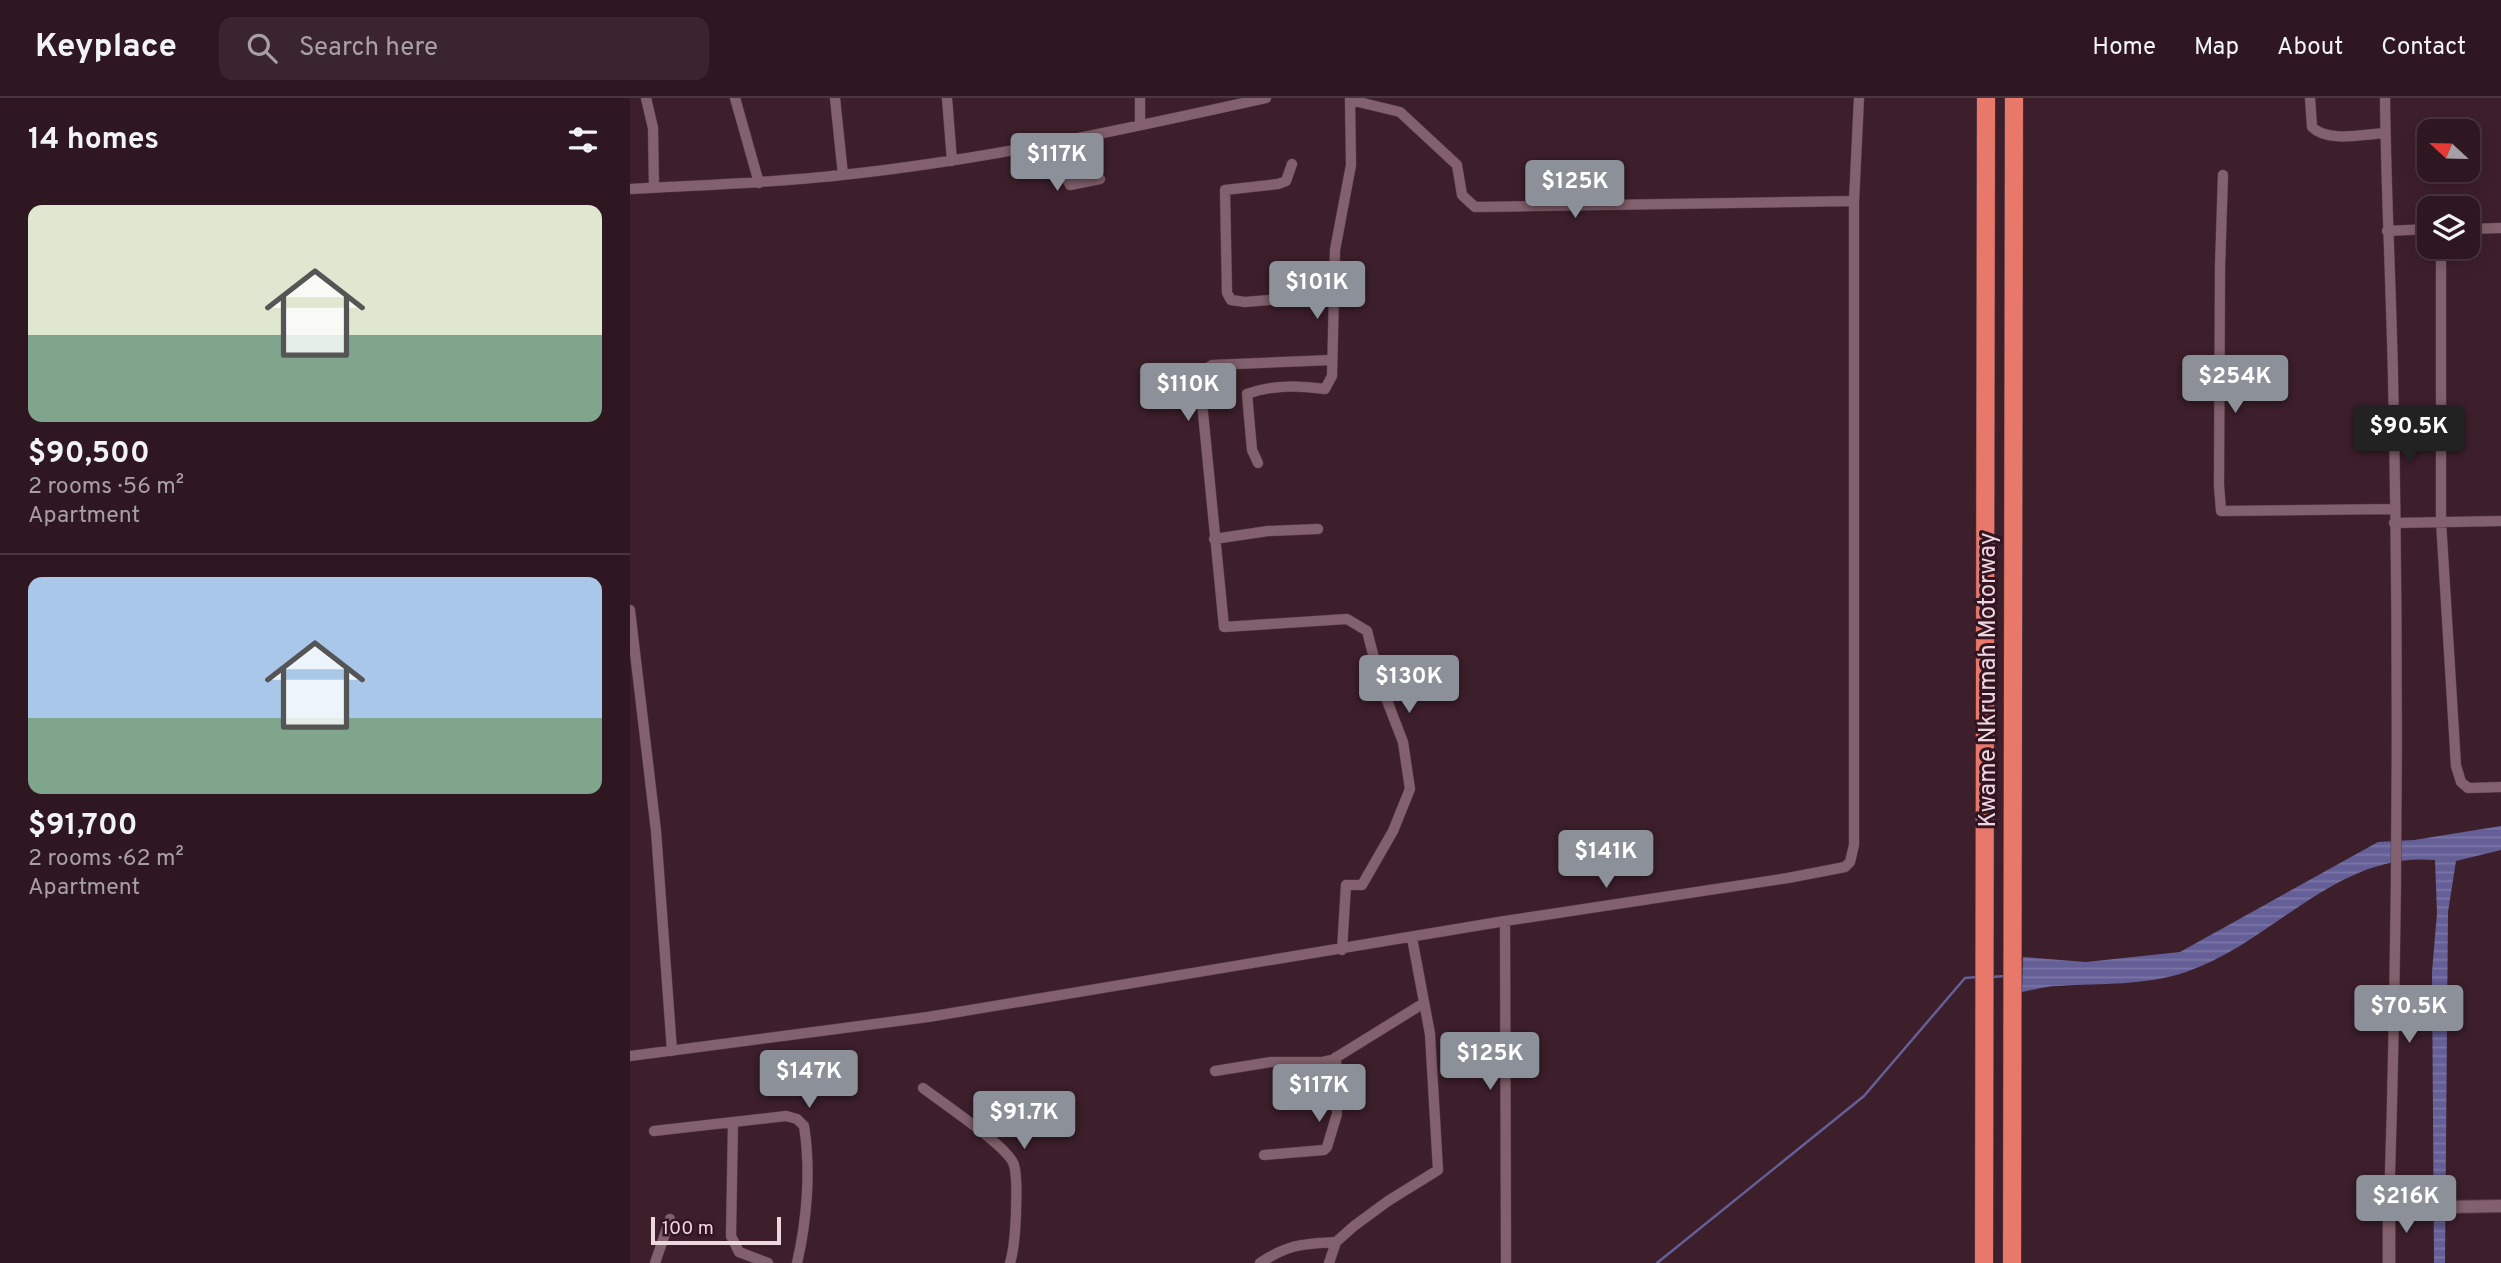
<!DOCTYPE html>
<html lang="en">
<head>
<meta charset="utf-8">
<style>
  body { margin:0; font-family:Overpass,sans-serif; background:#3a242d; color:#f1f3f6; height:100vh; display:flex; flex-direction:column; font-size:26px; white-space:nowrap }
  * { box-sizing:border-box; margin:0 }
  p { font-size:23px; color:#a79fa5 }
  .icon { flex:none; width:38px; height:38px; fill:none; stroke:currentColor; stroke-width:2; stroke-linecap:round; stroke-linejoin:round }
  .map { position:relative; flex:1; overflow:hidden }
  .drawer { display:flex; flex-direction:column; background:#2e1720; width:630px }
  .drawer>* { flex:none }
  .needle { width:46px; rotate:292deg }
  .buttons { position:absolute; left:1787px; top:21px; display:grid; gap:14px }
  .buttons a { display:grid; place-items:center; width:63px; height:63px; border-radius:14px; background:#2e1720; box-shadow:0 4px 18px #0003,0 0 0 2px #49363e; font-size:35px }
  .scale { position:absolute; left:21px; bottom:18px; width:130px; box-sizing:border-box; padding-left:7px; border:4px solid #ecd7de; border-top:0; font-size:19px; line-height:24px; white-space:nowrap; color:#ecd7de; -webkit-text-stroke:5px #321521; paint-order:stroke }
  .price { position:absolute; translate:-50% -60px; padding:0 16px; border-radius:7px; background:#8c9099; color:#fff; font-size:23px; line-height:46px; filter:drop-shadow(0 2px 4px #0008) }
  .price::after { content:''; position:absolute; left:50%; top:42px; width:21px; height:16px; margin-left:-10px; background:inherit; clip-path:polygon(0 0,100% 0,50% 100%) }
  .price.selected { background:#222; color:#fff }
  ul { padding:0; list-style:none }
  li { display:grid; align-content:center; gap:14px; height:371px; padding:0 28px }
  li+li { border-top:2px solid #49363e }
  li span { display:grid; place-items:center; height:217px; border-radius:14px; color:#555 }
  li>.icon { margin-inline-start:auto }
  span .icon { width:126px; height:126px; fill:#fffc; stroke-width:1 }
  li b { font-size:30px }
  h2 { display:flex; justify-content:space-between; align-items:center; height:84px; padding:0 28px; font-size:30px }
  header { display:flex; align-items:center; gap:42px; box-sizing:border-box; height:98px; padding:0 35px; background:#2e1720; border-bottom:2px solid #49363e }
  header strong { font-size:33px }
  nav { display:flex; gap:38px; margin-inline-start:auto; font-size:24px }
  .search { width:490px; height:63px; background:#3a242d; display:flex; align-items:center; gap:18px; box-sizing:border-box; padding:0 24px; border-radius:14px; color:#a79fa5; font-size:26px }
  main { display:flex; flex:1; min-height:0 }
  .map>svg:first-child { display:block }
  .water { fill:url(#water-rules) }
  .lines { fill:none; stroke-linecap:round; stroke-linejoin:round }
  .stream { stroke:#655f98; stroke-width:2.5 }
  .minor-casing { stroke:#573d48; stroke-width:11 }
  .tertiary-casing { stroke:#573d48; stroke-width:14 }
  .motorway-casing { stroke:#573d48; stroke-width:19 }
  .minor { stroke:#83606d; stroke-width:10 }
  .tertiary { stroke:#83606d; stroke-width:12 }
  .motorway { stroke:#e87869; stroke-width:18 }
  .labels { text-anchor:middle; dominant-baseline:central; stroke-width:6; stroke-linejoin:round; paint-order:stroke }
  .street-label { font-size:24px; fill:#ecd7de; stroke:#321521 }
</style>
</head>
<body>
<header>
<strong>Keyplace</strong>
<div class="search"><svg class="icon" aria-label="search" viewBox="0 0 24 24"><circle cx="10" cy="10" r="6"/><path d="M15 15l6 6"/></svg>Search here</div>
<nav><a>Home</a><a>Map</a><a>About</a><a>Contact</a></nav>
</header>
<main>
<section class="drawer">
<h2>14 homes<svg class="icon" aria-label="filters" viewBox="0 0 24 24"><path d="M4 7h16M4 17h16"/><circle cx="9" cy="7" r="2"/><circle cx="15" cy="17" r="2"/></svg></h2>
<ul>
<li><span style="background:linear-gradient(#dfe7d0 60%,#7fa58c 0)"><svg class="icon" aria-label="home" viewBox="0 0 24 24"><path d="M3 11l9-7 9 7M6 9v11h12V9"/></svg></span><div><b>$90,500</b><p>2 rooms · 56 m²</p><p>Apartment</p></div></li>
<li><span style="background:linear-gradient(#a9c7e8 65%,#7fa58c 0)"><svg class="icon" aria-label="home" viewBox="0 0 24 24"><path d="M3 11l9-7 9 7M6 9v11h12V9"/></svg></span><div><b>$91,700</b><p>2 rooms · 62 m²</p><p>Apartment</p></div></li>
</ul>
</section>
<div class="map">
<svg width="1871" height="1165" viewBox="0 0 1871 1165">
  <defs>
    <pattern id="water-rules" width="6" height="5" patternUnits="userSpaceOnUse" patternTransform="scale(1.75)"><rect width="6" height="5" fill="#655f98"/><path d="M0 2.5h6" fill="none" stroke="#7b75a6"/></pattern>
  </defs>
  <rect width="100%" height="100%" fill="#3d1f2b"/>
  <path class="water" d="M1871 728V752L1826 763 1818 814 1815 1165H1804L1802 874 1807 815 1805 762C1706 753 1643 845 1556 874 1514 888 1471 885 1429 888 1416 888 1404 892 1392 894L1393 859 1456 864 1550 854 1748 744 1784 742Z"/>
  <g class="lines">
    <path class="stream" d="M1361 879 1376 878
      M1027 1165 1234 998 1335 880 1348 879"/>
    <g class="minor-casing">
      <path id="minor" d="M16 0 23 30 24 90
        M105 0 129 85
        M205 0 213 77
        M317 0 322 63
        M1680 0 1682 29C1698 45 1734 36 1755 35
        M1755 0C1756 93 1761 186 1763 279 1769 556 1768 833 1759 1110
        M720 2 770 14 827 67 832 97 845 109 1224 103
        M510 26V0
        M430 44 437 81 440 87 470 81
        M662 66 656 83 648 86 595 92 597 195 601 202 615 204 702 197
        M1593 77 1590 169 1589 387 1591 413 1764 411
        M0 91C71 87 142 85 212 77 355 62 496 31 636 0
        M1838 131 1871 130
        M1757 133 1799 131
        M1811 149V423L1826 668 1831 684 1838 690 1871 689
        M702 262 582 267 572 274 570 284 594 529 717 521 737 533 751 587 773 644 780 691 763 733 732 787H716L712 852
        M628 365 622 352 617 296C641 287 669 287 695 291L702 278 705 152 721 67 720 0
        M1764 425 1871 423
        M584 441 638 433 688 431
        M0 512 26 733 42 953
        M875 823 876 1165
        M0 958 298 919 875 823 1158 780 1215 769 1220 764 1224 747V103L1229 0
        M585 973 641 964H692L702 962 794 905
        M293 990C311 1004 379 1049 384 1067 388 1081 386 1102 386 1116 385 1133 385 1149 380 1165
        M103 1024 101 1138 109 1154 138 1165
        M24 1033 156 1018 167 1021 174 1028C181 1072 177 1122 167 1165
        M634 1057 694 1052 697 1049 707 1016 706 959
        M25 1165 40 1121
        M630 1165C659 1146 672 1146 706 1144
        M699 1165 706 1144 724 1128 758 1103 808 1072 800 936 782 840"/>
    </g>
    <g class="tertiary-casing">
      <path id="tertiary" d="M1759 1165V1110L1871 1108"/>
    </g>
    <g class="motorway-casing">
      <path id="motorway" d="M1354 1165 1356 0
        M1382 1165 1384 0"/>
    </g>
    <use href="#minor" class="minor"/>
    <use href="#tertiary" class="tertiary"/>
    <use href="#motorway" class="motorway"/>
  </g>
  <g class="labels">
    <g class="street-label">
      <text transform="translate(1359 582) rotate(-90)">Kwame Nkrumah Motorway</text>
    </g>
  </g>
</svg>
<div class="buttons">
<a><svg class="needle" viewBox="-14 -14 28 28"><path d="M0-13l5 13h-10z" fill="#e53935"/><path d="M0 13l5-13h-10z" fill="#a79fa5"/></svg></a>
<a><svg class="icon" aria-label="layers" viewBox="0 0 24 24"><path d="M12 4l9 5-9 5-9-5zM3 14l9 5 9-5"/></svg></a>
</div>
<div class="scale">100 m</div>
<b class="price" style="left:427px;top:95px">$117K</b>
<b class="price" style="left:945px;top:122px">$125K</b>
<b class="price" style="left:687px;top:223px">$101K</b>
<b class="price" style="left:1605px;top:317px">$254K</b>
<b class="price" style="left:558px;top:325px">$110K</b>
<b class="price selected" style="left:1779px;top:367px">$90.5K</b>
<b class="price" style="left:779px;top:617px">$130K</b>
<b class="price" style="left:976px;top:792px">$141K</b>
<b class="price" style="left:1779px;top:947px">$70.5K</b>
<b class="price" style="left:860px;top:994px">$125K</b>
<b class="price" style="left:179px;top:1012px">$147K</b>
<b class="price" style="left:689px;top:1026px">$117K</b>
<b class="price" style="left:394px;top:1053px">$91.7K</b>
<b class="price" style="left:1776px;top:1137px">$216K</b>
</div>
</main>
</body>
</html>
